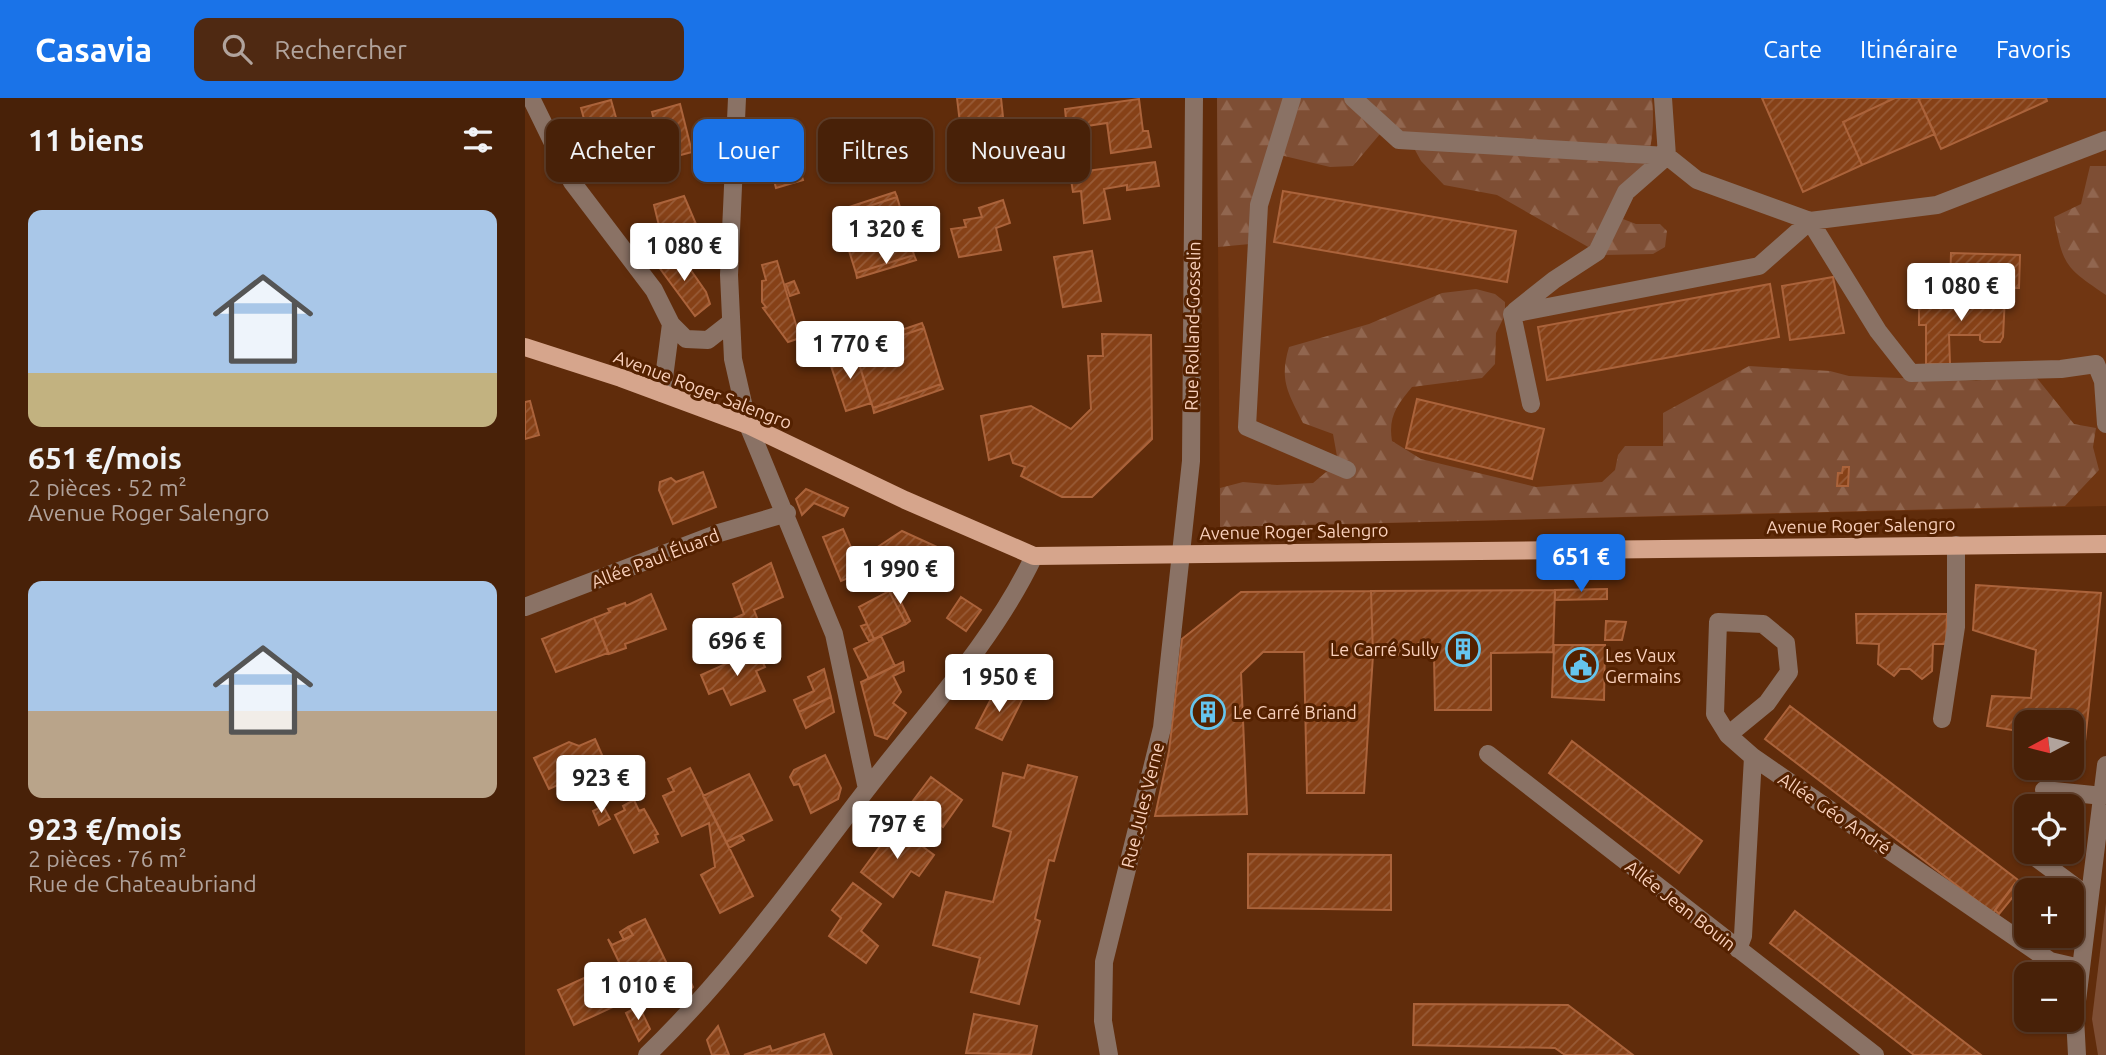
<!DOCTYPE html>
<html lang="fr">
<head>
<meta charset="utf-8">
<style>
  body { margin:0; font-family:Ubuntu,sans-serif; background:#4f2912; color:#f1f3f6; height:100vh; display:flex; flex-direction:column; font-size:26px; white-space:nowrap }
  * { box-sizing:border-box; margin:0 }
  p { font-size:23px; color:#b1a39c }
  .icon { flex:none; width:38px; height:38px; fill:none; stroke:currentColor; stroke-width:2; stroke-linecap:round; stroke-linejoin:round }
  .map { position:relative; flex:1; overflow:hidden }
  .sheet { display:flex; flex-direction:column; background:#482108; width:525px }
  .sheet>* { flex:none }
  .guide { position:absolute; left:21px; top:21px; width:665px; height:63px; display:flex; gap:14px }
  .needle { width:46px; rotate:263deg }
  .controls { position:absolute; left:1489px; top:612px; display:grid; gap:14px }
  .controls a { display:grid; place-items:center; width:70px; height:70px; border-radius:14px; background:#482108; box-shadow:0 2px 5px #0004,0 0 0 2px #603e29; font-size:35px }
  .price { position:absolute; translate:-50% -60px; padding:0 16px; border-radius:7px; background:#fff; color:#222; font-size:23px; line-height:46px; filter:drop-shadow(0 2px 4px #0008) }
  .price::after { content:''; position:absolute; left:50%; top:42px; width:21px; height:16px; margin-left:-10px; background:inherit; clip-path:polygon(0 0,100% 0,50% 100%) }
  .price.current { background:#1a73e8; color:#fff }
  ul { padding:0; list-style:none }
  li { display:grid; align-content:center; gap:14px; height:371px; padding:0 28px }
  li span { display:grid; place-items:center; height:217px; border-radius:14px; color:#555 }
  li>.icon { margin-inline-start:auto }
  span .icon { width:126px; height:126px; fill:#fffc; stroke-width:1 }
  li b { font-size:30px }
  h2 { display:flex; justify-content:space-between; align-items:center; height:84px; padding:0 28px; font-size:30px }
  .pill { padding:0 24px; border-radius:14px; background:#482108; box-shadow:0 2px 5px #0004,0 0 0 2px #603e29; font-size:24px; line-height:63px }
  .pill.current { background:#1a73e8; color:#fff }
  header { display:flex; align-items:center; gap:42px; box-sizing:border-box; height:98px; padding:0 35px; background:#1a73e8; color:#fff }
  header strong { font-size:33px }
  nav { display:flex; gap:38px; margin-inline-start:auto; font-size:24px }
  .search { width:490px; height:63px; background:#4f2912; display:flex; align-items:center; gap:18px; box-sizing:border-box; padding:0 24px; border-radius:14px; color:#b1a39c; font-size:26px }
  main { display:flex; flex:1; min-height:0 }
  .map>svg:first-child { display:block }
  .built { fill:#703612 }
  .forest { fill:url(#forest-firs) }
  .pitch { fill:#7e4e34 }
  .building { fill:url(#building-hatch); stroke:#ab633b; stroke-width:2 }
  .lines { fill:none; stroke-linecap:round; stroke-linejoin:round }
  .minor { stroke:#8a7265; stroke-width:18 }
  .major { stroke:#d6a58c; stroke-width:18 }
  .labels { text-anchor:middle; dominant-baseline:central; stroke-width:6; stroke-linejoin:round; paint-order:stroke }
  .street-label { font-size:18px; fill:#fad1bc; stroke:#542100 }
  .poi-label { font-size:18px; fill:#fad1bc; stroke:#542100; text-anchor:start }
</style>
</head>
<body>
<header>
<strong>Casavia</strong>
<div class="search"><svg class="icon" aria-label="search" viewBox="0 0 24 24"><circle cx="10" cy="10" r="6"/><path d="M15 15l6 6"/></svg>Rechercher</div>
<nav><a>Carte</a><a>Itinéraire</a><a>Favoris</a></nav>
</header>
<main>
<section class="sheet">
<h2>11 biens<svg class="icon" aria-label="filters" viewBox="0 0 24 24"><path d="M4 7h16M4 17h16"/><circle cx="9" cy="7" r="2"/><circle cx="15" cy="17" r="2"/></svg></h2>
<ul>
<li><span style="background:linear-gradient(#a9c7e8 75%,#c2b280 0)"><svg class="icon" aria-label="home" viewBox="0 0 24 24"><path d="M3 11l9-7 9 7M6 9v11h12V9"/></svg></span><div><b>651 €/mois</b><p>2 pièces · 52 m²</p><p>Avenue Roger Salengro</p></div></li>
<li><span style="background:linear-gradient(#a9c7e8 60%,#b9a48a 0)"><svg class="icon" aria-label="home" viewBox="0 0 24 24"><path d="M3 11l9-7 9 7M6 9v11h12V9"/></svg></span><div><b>923 €/mois</b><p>2 pièces · 76 m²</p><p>Rue de Chateaubriand</p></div></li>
</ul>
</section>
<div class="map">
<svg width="1581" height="957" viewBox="0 0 1581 957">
  <defs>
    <pattern id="forest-firs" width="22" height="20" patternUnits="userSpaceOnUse" patternTransform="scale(1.75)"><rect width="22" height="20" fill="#7e4e34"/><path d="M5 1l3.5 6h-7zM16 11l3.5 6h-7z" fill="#91664f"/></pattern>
    <pattern id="building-hatch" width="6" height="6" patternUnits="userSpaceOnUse" patternTransform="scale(1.75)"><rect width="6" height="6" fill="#864117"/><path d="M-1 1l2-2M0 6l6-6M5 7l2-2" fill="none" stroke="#985b37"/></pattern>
  </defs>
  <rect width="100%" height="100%" fill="#602c0b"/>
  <path class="built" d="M692 0H1581V408L695 429Z"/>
  <path class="forest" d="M692 0H1127C1132 52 1118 76 1098 121L1111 126H1135L1142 133 1140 149 1128 156 1079 157 1072 154 972 97 919 87 896 63 884 41 855 36 828 68 805 69 755 57 725 146 693 149Z
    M1565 68H1581V197C1540 169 1538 168 1529 119L1556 106Z
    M951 191 970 196 980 204V217L971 235 970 266 957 280 887 289C872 307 863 319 867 343L896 361 1011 389 1077 384 1090 372 1093 357 1100 348H1138V315L1224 268 1305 273 1324 278 1451 283 1507 274 1549 326 1571 330 1568 349 1574 372 1540 408 695 429V390L718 384 752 387 788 385 813 364 808 336 778 325C763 294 754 283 764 249L844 226 917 195Z"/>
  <path class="pitch" d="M1581 805V957H1573L1567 921Z"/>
  <path class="building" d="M432 0H476L478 19 435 25Z
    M1237 0H1370L1318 24 1337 67 1278 94Z
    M1370 0H1393L1410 36 1337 67 1318 24Z
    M1393 0H1521L1522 3 1416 51Z
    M614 1 618 33H623L626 49 586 55 582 25 542 31 540 11Z
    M86 2 97 41 67 50 56 10Z
    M155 6 167 54 133 63 126 37 132 35 127 14Z
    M260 22 278 82 251 90 235 30Z
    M630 64 634 88 602 92V87L579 91 585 121 559 125 556 93 548 94 545 75Z
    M758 93 991 133 982 184 749 144Z
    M370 94 372 99 313 118 312 113Z
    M159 98 171 126 136 136 129 107Z
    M372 99 389 157 331 175 313 118Z
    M478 102 485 125 471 130 476 152 434 159 426 131 441 129 439 122 457 119 454 110Z
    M567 153 576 203 538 209 529 159Z
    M1426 155 1495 157 1494 190 1425 188Z
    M142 157 150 166 158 161 181 194 185 206 170 218 128 161Z
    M389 157 391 162 332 180 331 175Z
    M252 163 275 240 263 244 238 210 241 209 237 204V183L241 182 237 167Z
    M1308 179 1319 235 1265 242 1257 188Z
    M269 183 274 195 265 198 261 186Z
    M1245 186 1254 239 1022 282 1013 229Z
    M1460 189H1476L1475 198H1480L1478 239 1475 244H1459L1455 242V237H1424L1425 266H1401V227H1394V206H1410V199H1425V206H1456Z
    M397 225 399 230 330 253 329 248Z
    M399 230 416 286 348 310 330 253Z
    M577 236 626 237 627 341 567 399H537L496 378 500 369 488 365 485 355 464 362 456 318 506 308 546 331 566 311 563 258H578Z
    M330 253 346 305 321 313 304 262Z
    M416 286 418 291 349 315 348 310Z
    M892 301 1019 331 1007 381 881 350Z
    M5 303 14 337 0 341V304Z
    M1318 369H1324L1323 388H1312L1313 375H1317Z
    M178 374 191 409 148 426 134 392 135 384 146 380 151 384Z
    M281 391 323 410 319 418 289 405 277 417 271 401Z
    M318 431 331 461 333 459 335 464 340 462 342 468 335 471 336 475 316 483 298 439Z
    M377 433 421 453 399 474 367 491 348 452Z
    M246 465 258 499 229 512 234 525 210 535 205 522 219 516 208 486Z
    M1451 487 1576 495 1558 662 1547 661V625H1502V654L1500 634 1462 628 1467 598 1506 600 1511 552 1448 532Z
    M369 490 385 523 381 526 364 493Z
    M1082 491V501L1030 502V492Z
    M1030 492 1028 554 966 555V612H910L909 557H848L846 493Z
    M364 493 381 526 349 541 334 509Z
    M846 493 848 557 839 695H782L779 554H738L716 575 722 716 630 718 644 653 657 541 716 494Z
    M126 496 141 531 100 546 101 550 84 556 69 520 85 514 83 511 100 505 101 508Z
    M436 499 456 512 441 533 422 520Z
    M1331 516H1422L1421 546H1408L1407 573 1397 581 1385 571H1375L1369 578 1353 566 1354 546 1332 545Z
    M69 520 83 555 31 574 17 541Z
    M1081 523 1101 524 1097 542H1080Z
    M342 526 349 541 344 543 336 528Z
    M356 538 370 568 344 581 329 551Z
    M1029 547H1080L1079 602 1027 599Z
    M225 555H233L240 569 231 573 240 593 206 607 198 590 184 596 176 577Z
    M378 564 379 573 368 578 376 594 368 605 381 615 362 641 350 637 336 584Z
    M299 571 306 599 274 614 269 602 289 593 283 579Z
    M471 591 497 602 477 642 451 630Z
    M306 599 309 614 281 630 274 614Z
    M1265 608 1493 782 1468 815 1240 641Z
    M70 641 81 666 24 691 9 660 44 644 54 648Z
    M1047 643 1177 743 1154 775 1024 675Z
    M300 657 316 690 313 701 286 715 274 686 269 687 265 679 269 672Z
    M503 667 552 679 529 763 524 762 510 821 515 823 494 906 446 894 455 860 408 847 421 794 468 804 486 734 468 728 478 675 499 680Z
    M165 670 228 798 195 815 176 777 190 769 184 725 157 738 138 698 149 693 143 681Z
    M224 676 247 722 201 744 178 698Z
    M406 679 437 702 418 729 387 704Z
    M109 702 114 713 119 711 133 736 130 737 133 744 109 755 90 717 100 712 98 708Z
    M78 708 85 721 74 727 68 713Z
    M370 728 409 757 394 778 386 773 368 799 336 774Z
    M216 737 219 742 204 750 201 744Z
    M723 756 866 757V812L723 810Z
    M328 785 356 806 336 833 353 848 341 865 304 838 316 820 307 812Z
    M1490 785 1496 789 1474 816 1470 812Z
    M1270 813 1456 957H1389L1245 845Z
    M120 821 144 870 140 866 127 872 128 878 125 872 104 882 107 891 83 841 87 847 108 837 103 829Z
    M103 829 108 837 99 842 95 834Z
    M140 866 142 871 130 877 127 872Z
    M159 870 168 889 157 900 146 876Z
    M74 873 90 908 49 927 33 892Z
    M889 906 1043 907 1108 957H1040L1030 950 888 947Z
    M114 908 125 931 114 943 101 915Z
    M449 916 512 928 506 957 441 955Z
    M193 928 204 957H187L182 942Z
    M299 936 307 957H219L245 948 247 953Z"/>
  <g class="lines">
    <path class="minor" d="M6 0 47 84 129 192 146 226 137 295
      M212 0 204 177 208 261 223 327 309 536 342 691
      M767 0 734 107 722 329 822 372
      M828 0 874 42 1142 58 1172 82 1285 123 1412 107 1581 42
      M990 213 1029 182 1072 154 1101 94 1142 58 1138 0
      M146 226 161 241 183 242 206 224
      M1006 306 987 216 1234 168 1285 123 1353 233 1386 275 1536 271 1571 266 1578 283 1581 326
      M0 509 194 435 262 415
      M1417 621 1431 529V447
      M1203 637 1242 605 1264 574 1261 545 1238 526 1193 524 1190 616 1203 637 1228 659
      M963 656 1350 957
      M1519 692 1578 698
      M1506 756 1564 799
      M1213 851 1218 838 1228 659 1525 863 1555 870
      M122 957C205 877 272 782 342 691 399 617 469 543 509 458
      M584 957 578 923 579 864 637 630 666 363 669 0
      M1552 957 1550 919 1581 667"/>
    <path class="major" d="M0 249 96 280 223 327 380 402 509 458 1581 446"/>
  </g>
  <defs>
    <g id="building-ring" transform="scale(1.75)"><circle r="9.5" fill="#542100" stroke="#65c5ee" stroke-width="1.5"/><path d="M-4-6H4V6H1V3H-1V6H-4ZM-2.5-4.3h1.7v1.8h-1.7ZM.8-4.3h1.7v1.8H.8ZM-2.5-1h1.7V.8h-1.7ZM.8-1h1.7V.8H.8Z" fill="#65c5ee"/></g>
    <g id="civic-ring" transform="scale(1.75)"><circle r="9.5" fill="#542100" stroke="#65c5ee" stroke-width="1.5"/><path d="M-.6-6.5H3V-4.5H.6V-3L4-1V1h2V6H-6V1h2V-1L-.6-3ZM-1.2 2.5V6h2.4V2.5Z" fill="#65c5ee"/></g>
  </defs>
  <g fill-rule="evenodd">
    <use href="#building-ring" x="938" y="551"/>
    <use href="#civic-ring" x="1056" y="567"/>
    <use href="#building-ring" x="683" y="614"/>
  </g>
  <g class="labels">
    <g class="street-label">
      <text transform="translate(667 228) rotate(-89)">Rue Rolland-Gosselin</text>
      <text transform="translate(178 291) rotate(21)">Avenue Roger Salengro</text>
      <text transform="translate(1336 427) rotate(-1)">Avenue Roger Salengro</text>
      <text transform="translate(769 433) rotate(-1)">Avenue Roger Salengro</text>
      <text transform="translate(130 460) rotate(-21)">Allée Paul Éluard</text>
      <text transform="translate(617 707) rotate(-76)">Rue Jules Verne</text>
      <text transform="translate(1310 715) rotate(34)">Allée Géo André</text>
      <text transform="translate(1156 807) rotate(38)">Allée Jean Bouin</text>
    </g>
    <g class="poi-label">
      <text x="914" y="551" text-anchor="end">Le Carré Sully</text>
      <text x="1080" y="557">Les Vaux<tspan x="1080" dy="21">Germains</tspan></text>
      <text x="708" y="614">Le Carré Briand</text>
    </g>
  </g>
</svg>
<div class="controls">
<a><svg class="needle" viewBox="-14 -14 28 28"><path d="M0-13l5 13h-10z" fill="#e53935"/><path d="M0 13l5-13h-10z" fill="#b1a39c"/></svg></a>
<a><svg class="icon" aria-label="locate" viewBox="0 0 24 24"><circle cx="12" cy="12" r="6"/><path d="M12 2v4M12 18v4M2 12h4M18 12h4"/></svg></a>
<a>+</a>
<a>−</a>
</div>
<b class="price" style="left:361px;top:168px">1 320 €</b>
<b class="price" style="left:159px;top:185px">1 080 €</b>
<b class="price" style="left:1436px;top:225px">1 080 €</b>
<b class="price" style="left:325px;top:283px">1 770 €</b>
<b class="price current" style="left:1056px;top:496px">651 €</b>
<b class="price" style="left:375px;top:508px">1 990 €</b>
<b class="price" style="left:212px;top:580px">696 €</b>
<b class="price" style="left:474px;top:616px">1 950 €</b>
<b class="price" style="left:76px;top:717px">923 €</b>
<b class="price" style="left:372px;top:763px">797 €</b>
<b class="price" style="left:113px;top:924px">1 010 €</b>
<div class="guide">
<a class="pill">Acheter</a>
<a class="pill current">Louer</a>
<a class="pill">Filtres</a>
<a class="pill">Nouveau</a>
</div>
</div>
</main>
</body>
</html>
